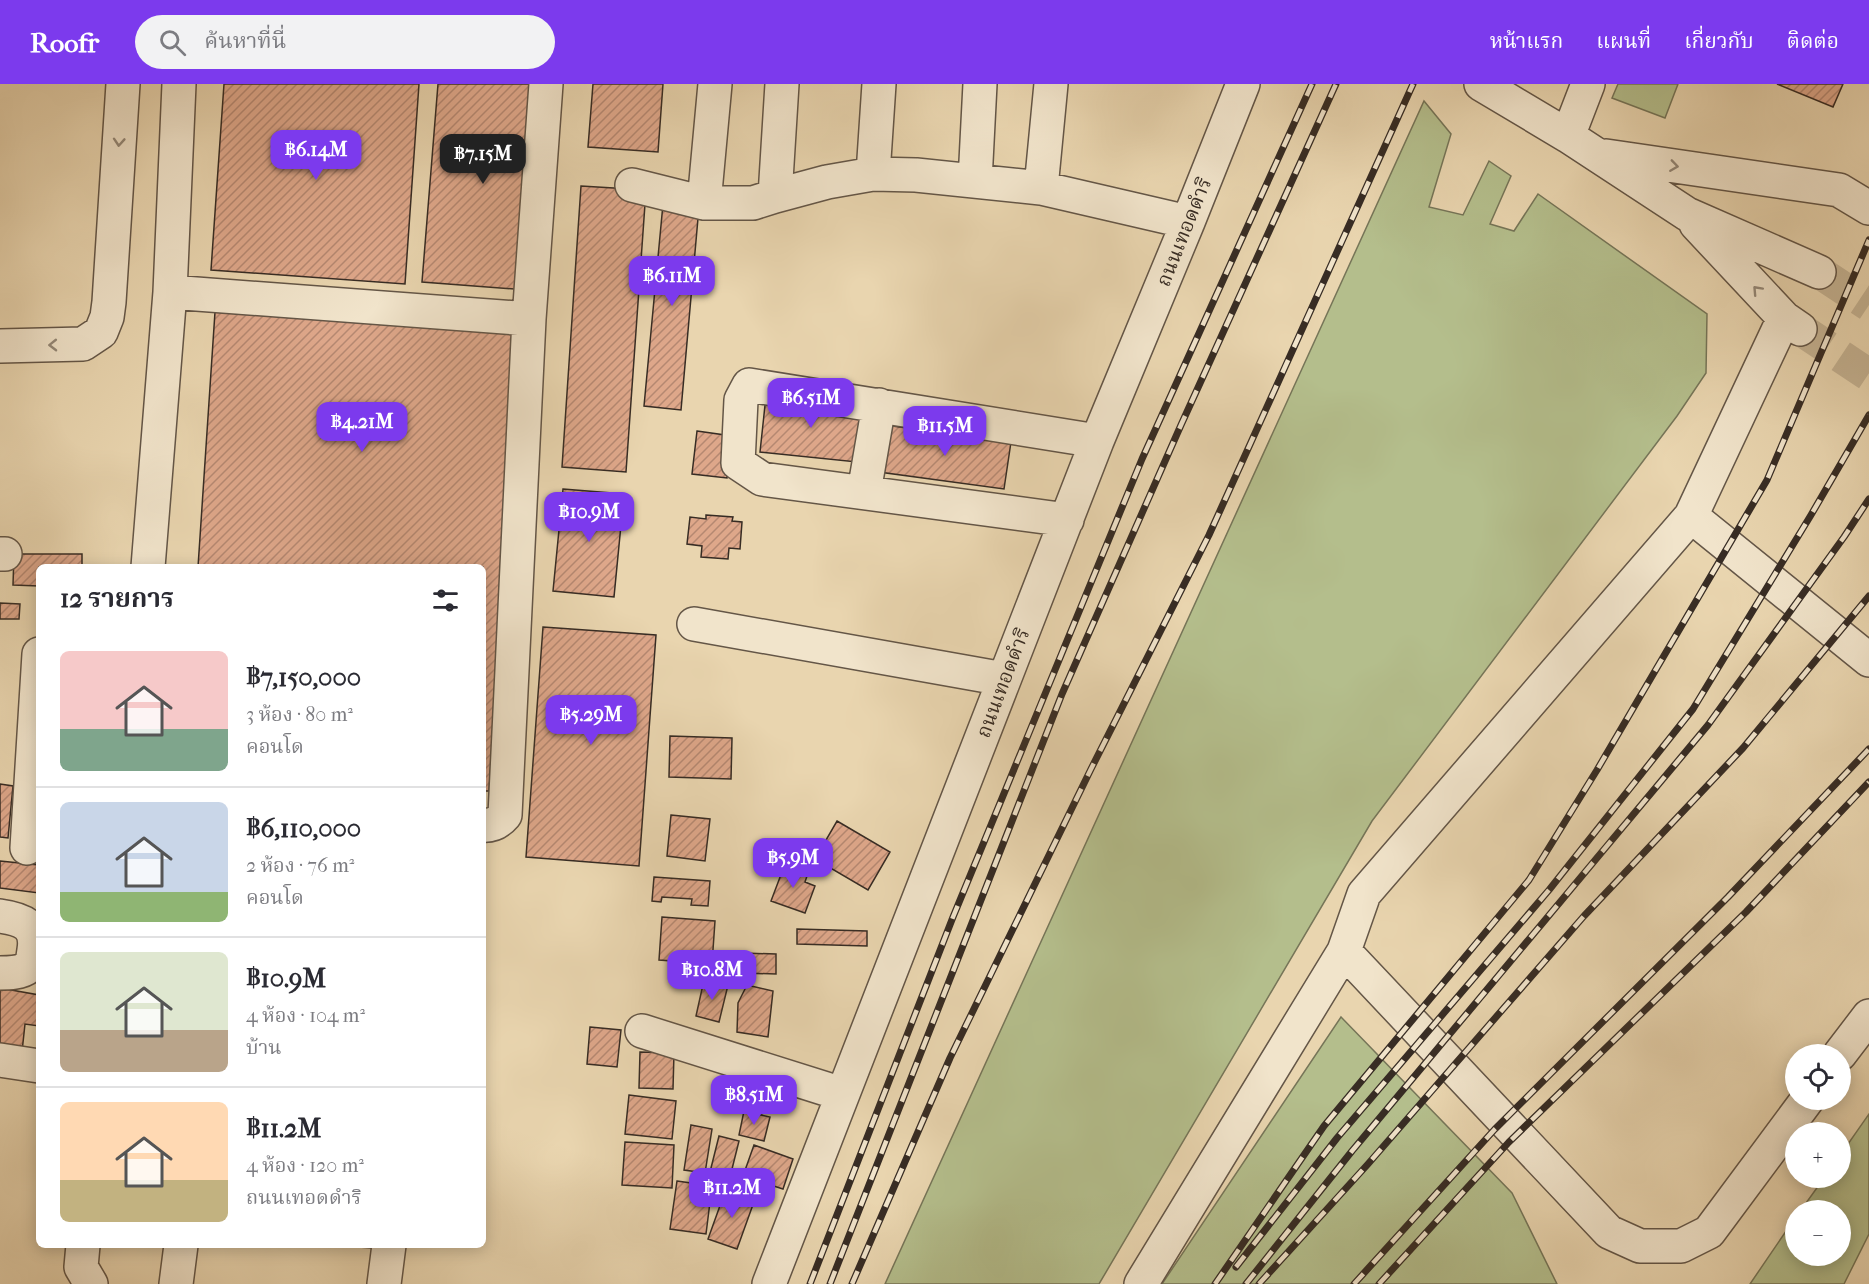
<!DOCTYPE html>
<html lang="th">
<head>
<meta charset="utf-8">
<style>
  body { margin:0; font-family:"IM FELL French Canon","Noto Serif Thai",serif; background:#f2f2f3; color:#2b2b33; height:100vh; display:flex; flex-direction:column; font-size:22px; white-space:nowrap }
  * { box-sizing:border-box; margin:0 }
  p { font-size:20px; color:#7c7c81 }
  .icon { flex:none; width:33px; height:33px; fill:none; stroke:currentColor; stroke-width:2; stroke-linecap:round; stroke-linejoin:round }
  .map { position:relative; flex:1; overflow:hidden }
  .details { position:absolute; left:36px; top:480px; width:450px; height:684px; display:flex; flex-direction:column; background:#fff; border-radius:9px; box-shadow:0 3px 15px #0003 }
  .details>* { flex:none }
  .buttons { position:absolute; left:1785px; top:960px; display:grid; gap:12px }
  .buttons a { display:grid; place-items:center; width:66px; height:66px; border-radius:50%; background:#fff; box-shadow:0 3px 15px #0003; font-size:30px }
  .price { position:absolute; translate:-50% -51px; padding:0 14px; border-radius:12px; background:#7c3aed; color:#fff; font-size:20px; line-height:39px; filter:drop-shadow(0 2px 3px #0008) }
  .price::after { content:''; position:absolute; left:50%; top:36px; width:18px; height:14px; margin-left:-9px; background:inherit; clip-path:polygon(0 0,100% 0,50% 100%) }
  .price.active { background:#222; color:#fff }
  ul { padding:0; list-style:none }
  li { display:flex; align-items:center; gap:18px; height:150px; padding:0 24px }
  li+li { border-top:2px solid #e1e1e2 }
  li span { display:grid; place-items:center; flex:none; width:168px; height:120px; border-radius:9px; color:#555 }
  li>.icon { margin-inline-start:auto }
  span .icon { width:72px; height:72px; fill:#fffc; stroke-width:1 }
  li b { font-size:26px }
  h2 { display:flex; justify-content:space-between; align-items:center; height:72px; padding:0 24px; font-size:26px }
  header { display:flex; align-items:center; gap:36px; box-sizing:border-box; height:84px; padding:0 30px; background:#7c3aed; color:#fff }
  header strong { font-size:28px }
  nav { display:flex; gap:33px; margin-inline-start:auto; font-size:21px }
  .search { width:420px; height:54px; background:#f2f2f3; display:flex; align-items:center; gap:15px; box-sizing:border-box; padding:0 21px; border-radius:33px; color:#7c7c81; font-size:22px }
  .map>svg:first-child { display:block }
  .grass { fill:#b4be8c; stroke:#767558; stroke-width:1.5 }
  .building { fill:url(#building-hatch); stroke:#372c24; stroke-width:1.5 }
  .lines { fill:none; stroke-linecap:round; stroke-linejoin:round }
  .minor-tunnel { stroke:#c5b393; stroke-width:33; stroke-dasharray:33 16; stroke-linecap:butt }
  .minor-casing { stroke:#645647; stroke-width:36 }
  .minor { stroke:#f1e4cb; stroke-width:33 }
  .rail-casing { stroke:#372c24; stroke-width:7 }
  .rail { stroke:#f1e4cb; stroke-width:4.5; stroke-dasharray:14; stroke-linecap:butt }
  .oneway { stroke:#948878 }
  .labels { text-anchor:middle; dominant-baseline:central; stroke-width:4.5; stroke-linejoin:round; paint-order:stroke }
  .street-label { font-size:20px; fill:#372c24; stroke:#f1e4cb }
</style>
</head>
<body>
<header>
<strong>Roofr</strong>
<div class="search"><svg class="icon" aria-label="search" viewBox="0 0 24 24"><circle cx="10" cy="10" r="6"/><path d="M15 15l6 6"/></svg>ค้นหาที่นี่</div>
<nav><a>หน้าแรก</a><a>แผนที่</a><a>เกี่ยวกับ</a><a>ติดต่อ</a></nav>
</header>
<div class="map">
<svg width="1869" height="1200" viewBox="0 0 1869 1200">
  <defs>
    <pattern id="building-hatch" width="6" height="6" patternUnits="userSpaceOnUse" patternTransform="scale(1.5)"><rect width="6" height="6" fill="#dea78a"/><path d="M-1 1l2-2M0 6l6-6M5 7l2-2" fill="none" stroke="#b58871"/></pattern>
  </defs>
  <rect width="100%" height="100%" fill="#e9d5af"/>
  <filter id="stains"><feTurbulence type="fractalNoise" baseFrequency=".00333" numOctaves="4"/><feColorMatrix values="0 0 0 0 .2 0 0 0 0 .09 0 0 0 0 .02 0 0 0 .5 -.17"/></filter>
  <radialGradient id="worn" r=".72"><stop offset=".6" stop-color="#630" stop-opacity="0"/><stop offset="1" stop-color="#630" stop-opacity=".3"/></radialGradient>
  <path class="grass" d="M1618 0H1678L1665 34 1612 14Z
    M1424 17 1451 50 1429 123 1463 131 1489 77 1511 92 1490 140 1514 147 1538 110 1707 230 1706 289 1677 332 1372 737 1099 1200H885Z
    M1341 933 1512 1109 1557 1200H1162Z
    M1869 1030V1150L1844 1200H1750L1795 1134 1796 1172H1840V1126H1801L1824 1094H1840L1841 1070Z"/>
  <path class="building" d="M224 0H419L405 200 211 186Z
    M438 0H543L527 206 422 198Z
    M593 0H663L658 68 588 63Z
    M1777 0H1843L1833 23Z
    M581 102 646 106 626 388 562 383Z
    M663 120 699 123 681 326 644 322Z
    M215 228 520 249 489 707H483V483H198Z
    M766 312 862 322 857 378 760 368Z
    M885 341 1011 358 1004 405 879 388Z
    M697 347 732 352 727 394 692 390Z
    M563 405 624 410 614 513 553 507Z
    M706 431 733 433 732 437 742 438 740 465 729 464 728 475 701 473 702 462 687 460 690 433 706 435Z
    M14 470H82V483H39V502L13 501Z
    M0 519 20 520 19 535H0Z
    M543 543 656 551 639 782 526 773Z
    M670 652 732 654 731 695 669 693Z
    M0 700 13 702 8 754 0 753Z
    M671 731 710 735 705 777 667 772Z
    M837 737 890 768 868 806 815 775Z
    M0 777 39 781V809L0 804Z
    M785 780 808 789 805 798 815 802 805 829 771 817Z
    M654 793 710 797 708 822 691 821 692 815 662 813 661 818 652 817Z
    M662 833 715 837 712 880 659 876Z
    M797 845 867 847V862L797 860Z
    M742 869 776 870V890L741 889Z
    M704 896 728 901 719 938 696 932Z
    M747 901 773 907 768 953 737 948 738 919Z
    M0 904 39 911V942L25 940 22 968 0 965Z
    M590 943 621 946 617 983 587 980Z
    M640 968 674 969 673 1005 639 1004Z
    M629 1011 676 1017 672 1055 625 1050Z
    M744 1027 770 1033 764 1057 739 1051Z
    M691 1041 712 1045 705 1089 684 1086Z
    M719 1052 739 1057 729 1097 709 1092Z
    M625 1058 674 1061 672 1104 622 1101Z
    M754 1061 793 1075 783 1105 743 1092Z
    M677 1097 712 1102 706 1150 670 1145Z
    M726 1105 755 1115 737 1165 708 1155Z
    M326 1161H373V1164Z"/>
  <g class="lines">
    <path class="minor-tunnel" d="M1819 188 1869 221
      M1800 245 1869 291"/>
    <g class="minor-casing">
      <path id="minor" d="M1481 0 1568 52 1687 130 1819 188
        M1568 52 1588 0
        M1606 72 1839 106 1869 124
        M873 90 879 0
        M975 97 980 0
        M632 101 704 119H753L775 112 827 98 873 90 916 91 1041 104 1188 138
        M1041 104 1051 0
        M775 112 782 0
        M704 119 715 0
        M1696 140 1784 234 1800 245
        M170 208 529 235
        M0 262 83 260 101 248 107 233 109 218 123 0
        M864 408 879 321
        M1691 432 1869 576
        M1067 436 762 395 738 379 741 316 749 301 1097 357
        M0 470H5
        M148 483 170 208 179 0
        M694 540 1004 595
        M483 741C493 742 499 738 505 731L529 235 546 0
        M27 764 39 570
        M0 832C22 835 38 841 34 866 33 872 33 880 28 883 21 889 8 889 0 889
        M1344 867 1609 1148 1640 1162H1681L1709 1148 1807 1016
        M642 947 842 1010
        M1840 970 1869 932
        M0 976 39 982
        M83 1161 81 1183 91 1200
        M176 1200 181 1161
        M384 1200 389 1161
        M769 1200 1097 357 1188 138 1243 0
        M1141 1200 1344 867 1364 810 1691 432 1784 234"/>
    </g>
    <use href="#minor" class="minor"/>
    <g class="rail-casing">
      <path id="rail" d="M1236 1183 1337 1054 1549 806 1693 625 1811 431 1869 331
        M810 1200 953 833 1142 375 1312 0
        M830 1200 1062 610 1181 341 1336 0
        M852 1200 950 974 1091 685 1209 451 1413 0
        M1215 1200 1324 1042 1529 796 1597 686 1767 396 1869 156
        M1246 1200 1352 1067 1708 641 1844 453 1869 415
        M1259 1200 1368 1080 1584 832 1743 664 1869 512
        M1354 1200 1495 1045 1728 813 1869 665
        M1379 1200 1509 1058 1746 828 1869 698"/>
    </g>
    <use href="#rail" class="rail"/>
  </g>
  <defs><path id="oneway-chevron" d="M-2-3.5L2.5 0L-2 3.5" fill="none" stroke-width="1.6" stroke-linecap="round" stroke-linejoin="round" transform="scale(1.5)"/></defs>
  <g class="oneway">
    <use href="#oneway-chevron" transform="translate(119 58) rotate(94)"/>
    <use href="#oneway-chevron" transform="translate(1674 82) rotate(8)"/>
    <use href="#oneway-chevron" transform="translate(1757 206) rotate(-133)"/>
    <use href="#oneway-chevron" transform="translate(53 261) rotate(179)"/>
  </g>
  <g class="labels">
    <g class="street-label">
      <text transform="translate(1184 148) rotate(-68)">ถนนเทอดดำริ</text>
      <text transform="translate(1003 599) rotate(-69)">ถนนเทอดดำริ</text>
    </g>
  </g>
  <rect width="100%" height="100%" filter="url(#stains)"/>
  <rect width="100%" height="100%" fill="url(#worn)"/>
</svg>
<div class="buttons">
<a><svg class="icon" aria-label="locate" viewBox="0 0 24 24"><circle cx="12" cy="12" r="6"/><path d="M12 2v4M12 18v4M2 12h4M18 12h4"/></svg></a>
<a>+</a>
<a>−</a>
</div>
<b class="price" style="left:316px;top:97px">฿6.14M</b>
<b class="price active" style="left:483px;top:101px">฿7.15M</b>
<b class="price" style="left:672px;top:223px">฿6.11M</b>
<b class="price" style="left:811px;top:345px">฿6.51M</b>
<b class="price" style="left:362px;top:369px">฿4.21M</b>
<b class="price" style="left:945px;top:373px">฿11.5M</b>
<b class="price" style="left:589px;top:459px">฿10.9M</b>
<b class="price" style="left:591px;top:662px">฿5.29M</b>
<b class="price" style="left:793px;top:805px">฿5.9M</b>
<b class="price" style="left:712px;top:917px">฿10.8M</b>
<b class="price" style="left:754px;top:1042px">฿8.51M</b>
<b class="price" style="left:732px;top:1135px">฿11.2M</b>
<section class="details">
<h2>12 รายการ<svg class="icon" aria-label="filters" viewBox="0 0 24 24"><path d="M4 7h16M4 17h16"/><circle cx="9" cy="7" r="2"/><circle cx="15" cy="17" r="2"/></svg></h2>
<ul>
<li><span style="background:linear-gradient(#f6c9c9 65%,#7fa58c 0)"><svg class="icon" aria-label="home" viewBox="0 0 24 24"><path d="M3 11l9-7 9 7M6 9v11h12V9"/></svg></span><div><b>฿7,150,000</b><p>3 ห้อง · 80 m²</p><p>คอนโด</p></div></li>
<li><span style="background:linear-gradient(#c9d6e8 75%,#8fb573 0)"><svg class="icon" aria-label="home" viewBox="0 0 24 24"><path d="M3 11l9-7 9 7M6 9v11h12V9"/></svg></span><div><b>฿6,110,000</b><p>2 ห้อง · 76 m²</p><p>คอนโด</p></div></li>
<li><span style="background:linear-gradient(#dfe7d0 65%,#b9a48a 0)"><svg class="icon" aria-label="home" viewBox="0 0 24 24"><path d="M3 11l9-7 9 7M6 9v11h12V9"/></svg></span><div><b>฿10.9M</b><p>4 ห้อง · 104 m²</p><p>บ้าน</p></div></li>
<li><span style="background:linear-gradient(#ffd9b3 65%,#c2b280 0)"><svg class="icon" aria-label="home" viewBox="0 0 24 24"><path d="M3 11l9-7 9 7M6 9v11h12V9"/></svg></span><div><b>฿11.2M</b><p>4 ห้อง · 120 m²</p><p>ถนนเทอดดำริ</p></div></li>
</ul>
</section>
</div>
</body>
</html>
